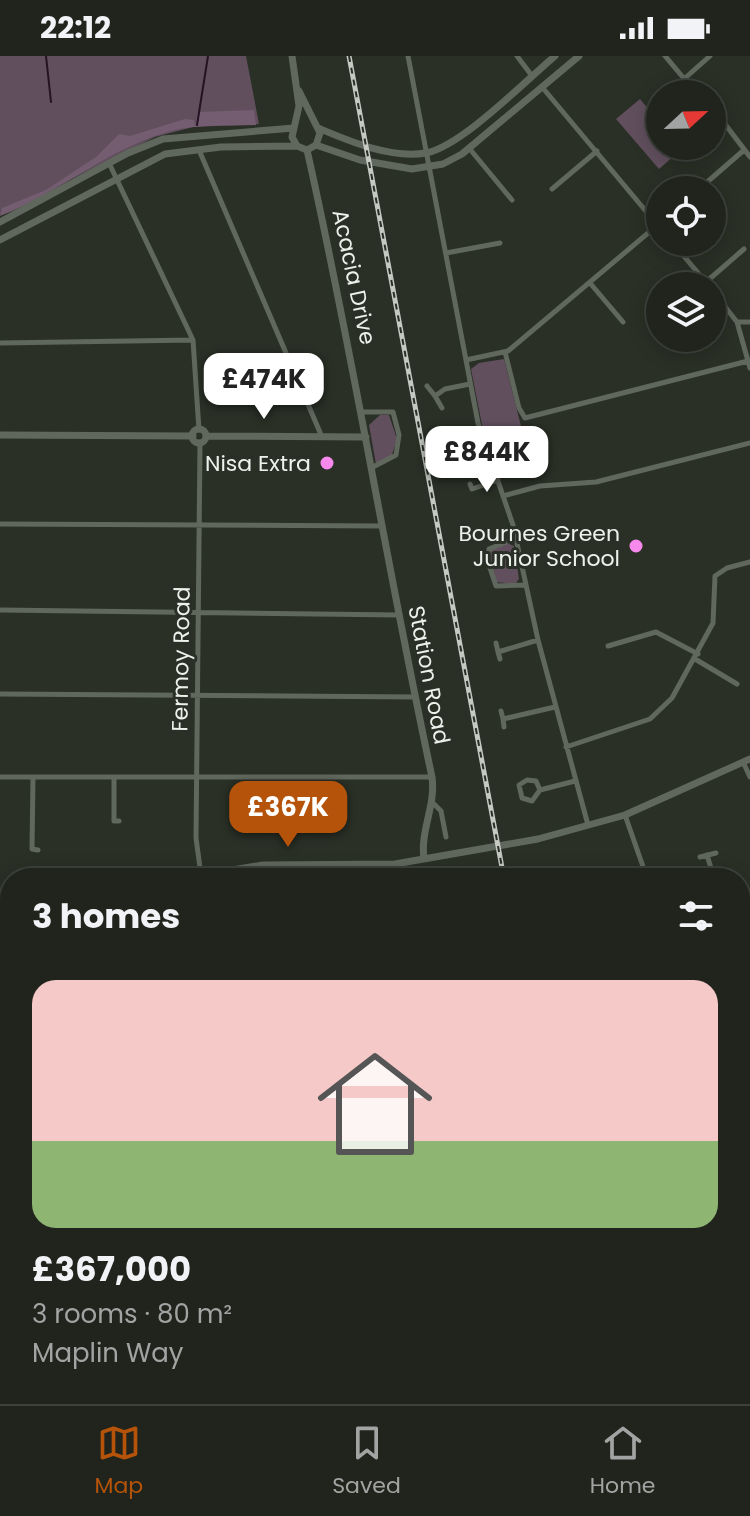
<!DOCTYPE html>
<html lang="en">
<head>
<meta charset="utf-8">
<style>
  body { margin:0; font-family:Poppins,sans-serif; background:#282c25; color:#f1f3f6; height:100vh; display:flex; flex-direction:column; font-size:30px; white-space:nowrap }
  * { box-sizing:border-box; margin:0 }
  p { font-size:26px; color:#a2a4a3 }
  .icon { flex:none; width:44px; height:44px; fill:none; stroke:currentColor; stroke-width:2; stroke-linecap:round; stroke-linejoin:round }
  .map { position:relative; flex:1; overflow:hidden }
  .sheet { position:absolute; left:0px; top:812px; width:750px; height:536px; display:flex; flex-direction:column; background:#20241c; border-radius:32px 32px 0 0; box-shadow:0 4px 20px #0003,0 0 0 2px #3d413b }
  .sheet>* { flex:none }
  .needle { width:52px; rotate:68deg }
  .tools { position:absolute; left:646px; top:24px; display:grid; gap:16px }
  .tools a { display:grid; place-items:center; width:80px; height:80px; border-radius:50%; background:#20241c; box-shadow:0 4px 20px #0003,0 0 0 2px #3d413b; font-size:40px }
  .price { position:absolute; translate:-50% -68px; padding:0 18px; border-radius:16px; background:#fff; color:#222; font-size:26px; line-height:52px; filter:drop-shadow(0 2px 4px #0008) }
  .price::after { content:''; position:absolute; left:50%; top:48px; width:24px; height:18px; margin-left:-12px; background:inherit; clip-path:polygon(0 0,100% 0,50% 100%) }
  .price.selected { background:#b45309; color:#fff }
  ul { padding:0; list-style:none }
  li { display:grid; align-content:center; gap:16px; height:424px; padding:0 32px }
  li span { display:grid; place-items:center; height:248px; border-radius:24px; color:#555 }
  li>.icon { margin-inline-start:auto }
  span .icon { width:144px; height:144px; fill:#fffc; stroke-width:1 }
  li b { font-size:34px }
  h2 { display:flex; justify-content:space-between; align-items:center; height:96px; padding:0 32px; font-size:34px }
  .status { display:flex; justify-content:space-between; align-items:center; height:56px; padding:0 40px; background:#20241c; direction:ltr }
  .status svg { height:22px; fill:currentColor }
  .tab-bar { display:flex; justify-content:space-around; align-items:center; height:112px; border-top:2px solid #3d413b; background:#20241c; font-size:22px; color:#a2a4a3 }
  .tab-bar a { display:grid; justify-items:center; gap:4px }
  .tab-bar .selected { color:#b45309 }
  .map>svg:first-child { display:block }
  .green { fill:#614f5e }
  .forest { fill:#745d71 }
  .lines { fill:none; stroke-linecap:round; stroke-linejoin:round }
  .stream { stroke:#251223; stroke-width:2 }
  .minor { stroke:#60675c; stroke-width:5 }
  .tertiary { stroke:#60675c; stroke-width:7 }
  .rail-casing { stroke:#c5c9c2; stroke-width:5 }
  .rail { stroke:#2a3026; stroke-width:2; stroke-dasharray:6; stroke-linecap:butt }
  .poi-dot { fill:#f788ec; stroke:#2a3026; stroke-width:3 }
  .labels { text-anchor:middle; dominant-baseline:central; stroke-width:6; stroke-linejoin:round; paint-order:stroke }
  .street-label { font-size:22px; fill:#edf1eb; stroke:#2a3026 }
  .poi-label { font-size:22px; fill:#edf1eb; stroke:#2a3026; text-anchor:end }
</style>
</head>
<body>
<div class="status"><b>22:12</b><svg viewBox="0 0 49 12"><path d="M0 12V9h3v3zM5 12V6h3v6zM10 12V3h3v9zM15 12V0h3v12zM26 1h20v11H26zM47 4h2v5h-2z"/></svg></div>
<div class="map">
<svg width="750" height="1348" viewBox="0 0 750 1348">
  <rect width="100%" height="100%" fill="#2a3026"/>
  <path class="green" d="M0 0H246L259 68 193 71 155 81 0 159Z
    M640 43 660 67V90L682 93 659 113 616 63Z
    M504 303 521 370 484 379 471 313 479 307Z
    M380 359H389L397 383 391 402 376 408 369 369Z
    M507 487 514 490 519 523 515 528 495 526 488 498 492 493Z
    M10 1204V1282L0 1257V1206Z"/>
  <path class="forest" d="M254 54 256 69C228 70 198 68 171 75 108 92 60 137 0 160L2 152 46 134 96 101 119 78 130 80 185 63 194 64 195 71 198 56Z"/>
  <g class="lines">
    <path class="stream" d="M46 0 51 46
      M197 69 208 0"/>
    <path class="minor" d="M408 0 478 367 513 469 538 584 588 769
      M517 0 532 20
      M665 0 697 38
      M684 23 710 0
      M542 31 660 172
      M712 51 750 101
      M469 92 512 144
      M199 94 322 381
      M109 107 193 284 199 374
      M552 133 597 95
      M698 134 744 94
      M672 186 709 230
      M446 197 500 187
      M706 226 744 193
      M590 227 623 266
      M712 234 737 266 750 312
      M737 266H750
      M0 287 193 284
      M505 296 519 352 525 362 748 305
      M466 304 508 295 660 167
      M427 330 435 340
      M442 352 435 340 445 333 470 328
      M362 356H393L399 379 396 399 371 412
      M200 387 196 782 201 819
      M470 428 472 433 498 424
      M503 440 540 430 596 426 750 387
      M0 468 381 470
      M516 482 489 493 488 506 496 530 524 529
      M0 554 399 559
      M496 587 498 596
      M608 590 656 576 698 598
      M500 603 498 596 538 584
      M695 603 737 628
      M0 638 415 641
      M501 655 503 663
      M504 671 503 663 555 651
      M566 691 650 663 672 642 713 567 715 520 727 512 750 506
      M743 706 750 721
      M0 721H432
      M33 721 32 793 38 794
      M114 721V765H119
      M540 734 536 725 527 724 519 729 522 742 532 745 540 734 575 725
      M432 746 441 755 446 781
      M625 759 647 822
      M707 799 714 822
      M700 801 716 797
      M740 883 750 907
      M0 1004 10 998
      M740 1055 750 1071
      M0 1085 10 1081
      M740 1101 750 1094
      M0 1166 10 1163
      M740 1213 750 1207
      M740 1236 742 1240
      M740 1306 750 1300
      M128 1338 131 1346
      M540 1338 545 1348
      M643 1338 644 1348
      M128 1348 145 1338
      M426 1348 440 1338
      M712 1348 714 1338"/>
    <path class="tertiary" d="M292 0 299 50 292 81 297 90 307 94 316 89 320 77 299 35
      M318 72C349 85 390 103 426 97 462 90 525 25 555 0
      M316 89 360 104 412 113 443 108 462 98 579 0
      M307 94C354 302 387 512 432 721 436 750 420 774 424 803
      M0 166 128 97 163 83 294 72
      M0 184 165 98 221 91 297 90
      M192 380a7 7 0 1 1 14 0a7 7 0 1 1-14 0Z
      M0 379 193 380
      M206 380 366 381
      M184 822 263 809 395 808 538 783 625 759 750 703
      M394 822 395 808
      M0 885 10 880
      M0 965 10 978
      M275 1338 282 1348
      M476 1338 479 1348"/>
    <g class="rail-casing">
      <path id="rail" d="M349 0 504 822
        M597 1338 599 1348"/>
    </g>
    <use href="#rail" class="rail"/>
  </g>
  <g class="poi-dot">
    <circle cx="327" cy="407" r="8"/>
    <circle cx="636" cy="490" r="8"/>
  </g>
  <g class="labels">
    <g class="street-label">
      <text transform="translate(354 221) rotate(78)">Acacia Drive</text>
      <text transform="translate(181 603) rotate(-89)">Fermoy Road</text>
      <text transform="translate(429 619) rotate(79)">Station Road</text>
    </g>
    <g class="poi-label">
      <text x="311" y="407">Nisa Extra</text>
      <text x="620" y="477">Bournes Green<tspan x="620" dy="25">Junior School</tspan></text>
    </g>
  </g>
</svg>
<div class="tools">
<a><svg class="needle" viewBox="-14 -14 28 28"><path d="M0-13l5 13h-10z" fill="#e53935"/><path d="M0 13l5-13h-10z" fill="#a2a4a3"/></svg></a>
<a><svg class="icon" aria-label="locate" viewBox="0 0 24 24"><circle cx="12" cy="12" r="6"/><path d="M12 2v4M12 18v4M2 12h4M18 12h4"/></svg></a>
<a><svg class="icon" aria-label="layers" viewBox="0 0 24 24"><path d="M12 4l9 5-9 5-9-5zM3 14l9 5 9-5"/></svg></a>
</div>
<b class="price" style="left:264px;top:365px">£474K</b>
<b class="price" style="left:487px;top:438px">£844K</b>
<b class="price selected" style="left:288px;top:793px">£367K</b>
<section class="sheet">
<h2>3 homes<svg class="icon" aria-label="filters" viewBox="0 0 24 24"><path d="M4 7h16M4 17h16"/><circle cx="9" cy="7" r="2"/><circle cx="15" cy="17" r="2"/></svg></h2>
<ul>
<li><span style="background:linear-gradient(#f6c9c9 65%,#8fb573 0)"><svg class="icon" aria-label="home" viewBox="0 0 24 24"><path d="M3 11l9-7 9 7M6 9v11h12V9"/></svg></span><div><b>£367,000</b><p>3 rooms · 80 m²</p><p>Maplin Way</p></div></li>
</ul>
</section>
</div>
<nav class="tab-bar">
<a class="selected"><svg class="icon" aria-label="map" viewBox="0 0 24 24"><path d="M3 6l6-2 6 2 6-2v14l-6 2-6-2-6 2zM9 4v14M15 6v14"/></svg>Map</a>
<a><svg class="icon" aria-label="saved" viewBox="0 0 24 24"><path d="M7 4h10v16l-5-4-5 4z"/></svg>Saved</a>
<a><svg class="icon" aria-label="home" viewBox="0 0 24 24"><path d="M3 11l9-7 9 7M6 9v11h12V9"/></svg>Home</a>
</nav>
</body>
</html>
